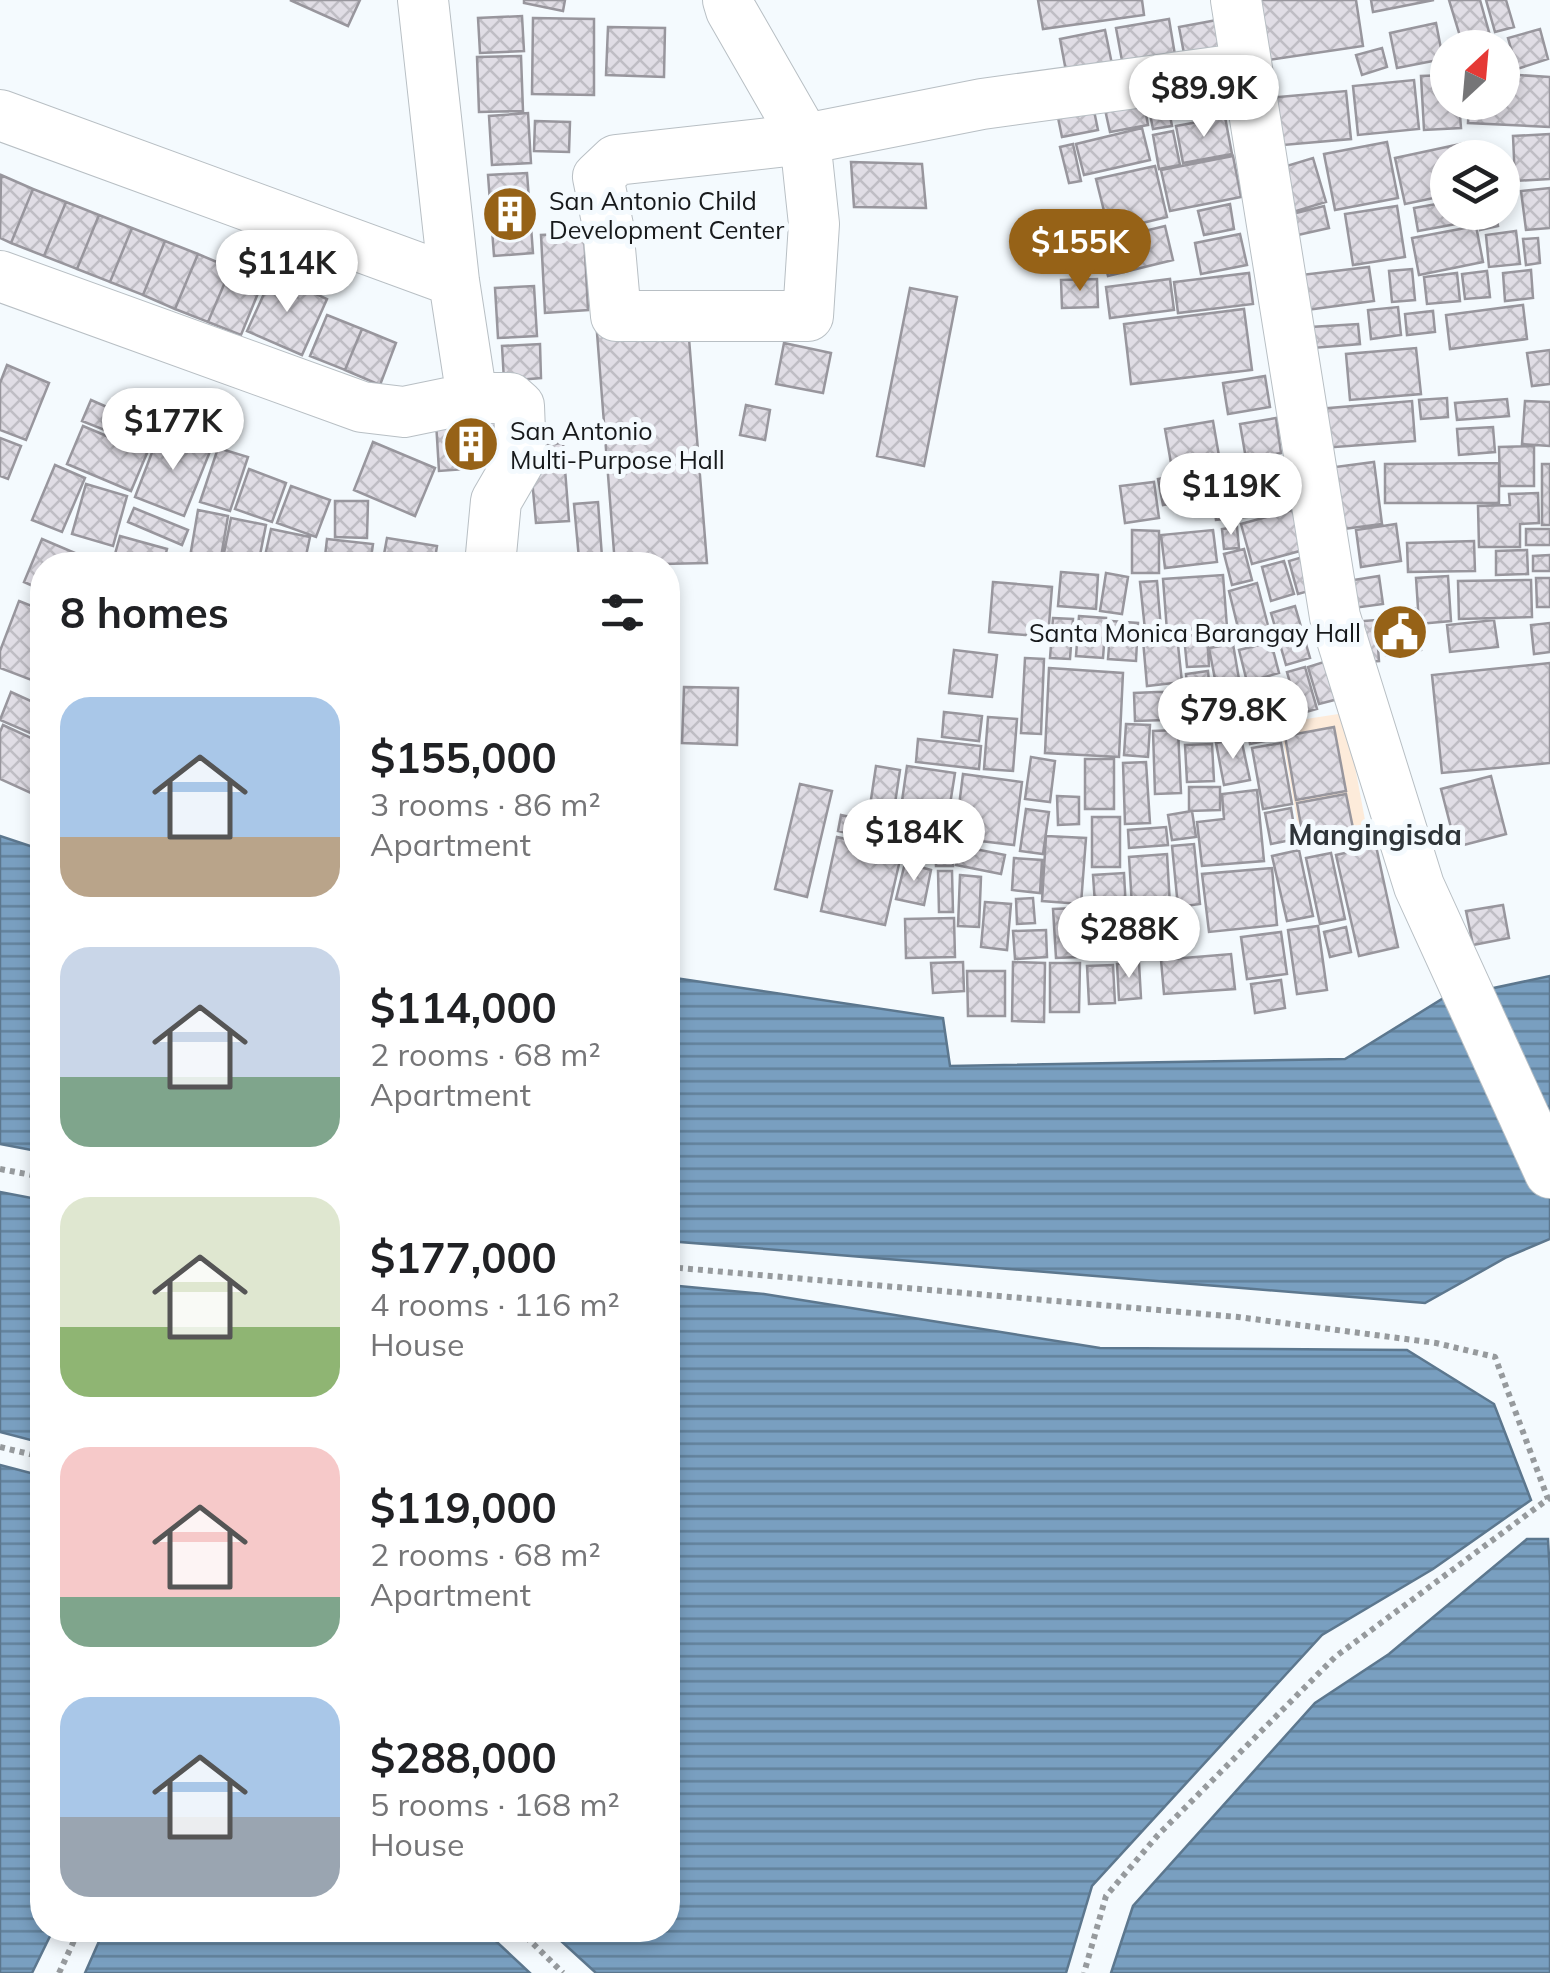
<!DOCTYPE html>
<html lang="en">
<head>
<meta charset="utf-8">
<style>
  body { margin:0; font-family:Mulish,sans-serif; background:#f2f2f2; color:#202124; height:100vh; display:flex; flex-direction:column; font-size:38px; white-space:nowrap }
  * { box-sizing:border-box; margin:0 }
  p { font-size:32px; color:#757577 }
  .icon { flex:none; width:55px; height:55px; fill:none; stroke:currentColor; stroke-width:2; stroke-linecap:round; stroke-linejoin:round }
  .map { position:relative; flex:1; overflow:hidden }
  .side { position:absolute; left:30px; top:552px; width:650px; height:1390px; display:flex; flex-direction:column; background:#fff; border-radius:40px; box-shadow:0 5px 15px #0003 }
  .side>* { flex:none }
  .needle { width:65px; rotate:26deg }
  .tools { position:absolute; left:1430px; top:30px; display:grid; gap:20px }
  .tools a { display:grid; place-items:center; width:90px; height:90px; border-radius:50%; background:#fff; box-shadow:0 5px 15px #0003; font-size:50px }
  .price { position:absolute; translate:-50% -85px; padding:0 22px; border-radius:35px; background:#fff; color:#222; font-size:32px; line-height:65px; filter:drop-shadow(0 2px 5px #0008) }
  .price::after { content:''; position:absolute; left:50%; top:60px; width:30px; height:22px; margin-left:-15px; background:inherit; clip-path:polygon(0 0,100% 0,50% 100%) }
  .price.active { background:#966217; color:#fff }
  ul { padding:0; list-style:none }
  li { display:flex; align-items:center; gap:30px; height:250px; padding:0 30px }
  li span { display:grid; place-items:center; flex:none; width:280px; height:200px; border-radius:30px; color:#555 }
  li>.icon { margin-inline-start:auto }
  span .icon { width:120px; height:120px; fill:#fffc; stroke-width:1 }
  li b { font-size:42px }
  h2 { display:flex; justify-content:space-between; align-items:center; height:120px; padding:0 30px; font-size:42px }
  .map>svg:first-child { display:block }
  .education { fill:#fdebda }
  .water { fill:url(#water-rules); stroke:#5c778e; stroke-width:2.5 }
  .building { fill:url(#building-cross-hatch); stroke:#98969d; stroke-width:2.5 }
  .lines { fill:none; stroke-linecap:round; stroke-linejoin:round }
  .minor-casing { stroke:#b8bfc4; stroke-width:52 }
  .path { stroke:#969a9d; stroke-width:6; stroke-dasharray:5 5; stroke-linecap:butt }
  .minor { stroke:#fff; stroke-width:50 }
  .labels { text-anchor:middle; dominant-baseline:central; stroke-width:10; stroke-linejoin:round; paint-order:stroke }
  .poi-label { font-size:25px; fill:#17191b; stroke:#f4fafe; text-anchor:start }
  .neighbourhood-label { font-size:28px; font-weight:bold; fill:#2f3539; stroke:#f4fafe }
</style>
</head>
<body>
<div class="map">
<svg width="1550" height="1973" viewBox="0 0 1550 1973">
  <defs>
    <pattern id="water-rules" width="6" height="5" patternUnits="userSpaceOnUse" patternTransform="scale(2.5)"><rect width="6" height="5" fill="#799fc0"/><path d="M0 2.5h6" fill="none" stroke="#62819b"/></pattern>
    <pattern id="building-cross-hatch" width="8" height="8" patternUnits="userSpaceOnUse" patternTransform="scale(2.5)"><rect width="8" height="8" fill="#e0dde5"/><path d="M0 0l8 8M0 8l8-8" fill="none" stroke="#bfbdc4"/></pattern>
  </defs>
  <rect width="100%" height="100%" fill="#f4fafe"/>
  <path class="education" d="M1345 713 1368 836 1302 849 1280 723Z"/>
  <path class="water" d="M0 836 42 850V1152L0 1144Z
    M1550 976V1239L1507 1257 1425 1303 668 1241V977L943 1018 950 1066 1345 1059 1442 999Z
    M0 1192 42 1200V1443L0 1432Z
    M668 1285 764 1294 1100 1348 1407 1350 1494 1404 1531 1500 1433 1569 1322 1635 1092 1886 1066 1973H596L549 1930H668Z
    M0 1465 42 1476V1930H53L32 1973H0Z
    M1527 1539H1548L1550 1576V1973H1111L1133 1906 1315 1703 1389 1654Z
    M104 1930H484L530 1973H85Z"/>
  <path class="building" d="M290 0H360L348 26Z
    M524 0H565L563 11 524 3Z
    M1038 0H1142L1144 15 1043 29Z
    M1259 0H1356L1363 46 1268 60Z
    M1371 0H1434L1373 12Z
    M1449 0H1480L1491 39 1463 46Z
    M1486 0H1506L1514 27 1495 32Z
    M522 16 524 51 480 53 478 18Z
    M533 18 594 19V95L532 94Z
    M1169 19 1177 67 1125 77 1116 28Z
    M1217 20 1224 52 1185 59 1179 27Z
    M1436 23 1443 59 1397 68 1390 33Z
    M608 27 665 28 664 77 606 75Z
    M1540 29 1548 59 1517 69 1508 38Z
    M1105 30 1114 74 1068 82 1060 39Z
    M1382 48 1387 67 1362 75 1356 55Z
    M521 56 523 111 479 112 477 57Z
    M1502 74 1550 77V127L1468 123 1469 102H1502Z
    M1448 75V102H1459L1461 128 1424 130 1421 76Z
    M1221 76 1227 108 1176 118 1170 86Z
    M1414 80 1419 129 1358 135 1353 86Z
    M1346 91 1351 139 1272 146 1267 98Z
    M1143 98 1148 125 1110 132 1104 105Z
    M1167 100 1172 126 1153 129 1148 104Z
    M1092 101 1098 130 1062 137 1056 108Z
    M528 113 531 163 492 165 489 116Z
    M1225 117 1232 154 1183 163 1176 126Z
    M535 121 570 122 569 152 534 151Z
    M1142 128 1150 160 1084 175 1076 144Z
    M1173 131 1180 165 1159 169 1153 135Z
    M1550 134V179L1515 181 1513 136Z
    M1387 142 1398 198 1335 210 1324 154Z
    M1465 143 1468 158H1448V195L1405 204 1395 158Z
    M1073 144 1081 181 1069 183 1060 147Z
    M1233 156 1241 197 1170 211 1161 170Z
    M1313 158 1326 202 1283 215 1270 171Z
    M851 162 922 164 926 208 854 207Z
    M1155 166 1167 217 1109 231 1096 179Z
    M527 173 533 253 494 256 488 175Z
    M1 175 33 189 11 243 0 238Z
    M1550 188V228L1526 230 1521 191Z
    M33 189 66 202 44 256 11 243Z
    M66 202 99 215 77 269 44 256Z
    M1448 202V212H1465L1467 222 1418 231 1414 208Z
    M1230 204 1234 229 1204 235 1198 211Z
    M1324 206 1329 228 1289 237 1284 216Z
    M1397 206 1405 257 1353 265 1345 214Z
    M1476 212H1496L1498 226 1480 230Z
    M99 215 132 228 110 282 77 269Z
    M1165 226 1173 260 1108 276 1099 242Z
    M1476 226 1483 262 1419 275 1412 238Z
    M132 228 165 241 143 295 110 282Z
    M1516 231 1520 264 1489 267 1486 235Z
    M584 233 588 310 545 313 541 235Z
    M1240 234 1247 265 1201 274 1195 243Z
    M1538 238 1540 263 1526 265 1523 239Z
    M165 241 198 254 175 309 143 295Z
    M198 254 231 268 208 322 175 309Z
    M1369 267 1374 301 1306 310 1301 275Z
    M231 268 263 281 241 335 208 322Z
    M1412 269 1415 300 1392 302 1389 271Z
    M1531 270 1533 298 1505 301 1503 273Z
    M1487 271 1490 297 1465 299 1462 274Z
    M1249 273 1253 304 1178 313 1174 282Z
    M1457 273 1460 301 1427 304 1424 277Z
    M273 274 327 299 302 355 247 331Z
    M1097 279 1098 307 1062 308 1061 280Z
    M1170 279 1174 310 1110 318 1106 287Z
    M534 286 537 336 498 338 495 288Z
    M910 288 957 297 924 466 877 456Z
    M1523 305 1527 339 1450 349 1446 315Z
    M1398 307 1401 335 1371 339 1368 310Z
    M1244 309 1252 370 1131 384 1124 324Z
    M1433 311 1435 332 1407 335 1405 314Z
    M327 315 362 329 345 370 310 356Z
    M1358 324 1360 344 1313 348 1311 327Z
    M688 326 707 563 615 565 597 333Z
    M362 329 396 343 380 385 345 370Z
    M784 343 831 353 823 393 776 384Z
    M540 344 541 378 504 381 502 346Z
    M1416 348 1421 394 1350 400 1346 354Z
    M1550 350V384L1532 386 1527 353Z
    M7 365 49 383 26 440 0 430V383Z
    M1265 376 1270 407 1228 414 1223 383Z
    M1447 398 1448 417 1421 419 1419 400Z
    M1507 399 1509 416 1457 420 1455 403Z
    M91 400 116 411 107 431 82 421Z
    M1412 401 1415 441 1322 448 1318 409Z
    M1525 401 1550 402V446L1522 444Z
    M746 405 770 410 765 440 740 435Z
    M502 418 506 466 439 471 436 422Z
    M1276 418 1281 453 1246 459 1240 424Z
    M1213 421 1219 456 1171 463 1165 429Z
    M115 423 153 439 131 491 67 464 83 426 109 437Z
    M1493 427 1495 452 1459 455 1457 429Z
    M161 429 211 449 184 516 135 497Z
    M0 438 21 446 8 479 0 476Z
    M373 442 435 468 415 516 354 490Z
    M563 443 569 521 536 523 529 446Z
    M1534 446V486H1500L1499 447Z
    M218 448 248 457 230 511 200 502Z
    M1285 460 1293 495 1261 502 1253 467Z
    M1238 461 1243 487 1222 491 1218 465Z
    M1374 462 1382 524 1328 531 1320 469Z
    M1499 463V503H1385V464Z
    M1542 464H1550V525H1542Z
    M55 465 85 478 62 532 32 520Z
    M249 469 286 483 272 522 235 509Z
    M1210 470 1214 496 1163 505 1158 479Z
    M1154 482 1159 518 1125 523 1120 486Z
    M86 484 127 496 113 546 72 534Z
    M291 486 330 500 316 537 277 523Z
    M1538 493 1539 523 1520 524V547H1479L1478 506 1510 505 1509 494Z
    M1245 500 1247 517 1216 520 1214 503Z
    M335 501H368L367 538 335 537Z
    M598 502 602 557 579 559 574 504Z
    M134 508 188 530 182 545 128 522Z
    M1296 509 1307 549 1252 564 1241 524Z
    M198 510 228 516 220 563 190 557Z
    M231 518 266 525 258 565 222 563Z
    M1396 524 1401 561 1361 567 1356 530Z
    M1237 527 1239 548 1224 549 1222 529Z
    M271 529 310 537 304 565H263Z
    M1526 529H1550V545H1526Z
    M1132 530 1159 531V573H1132Z
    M1213 530 1217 562 1165 568 1161 535Z
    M120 536 167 549 163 565H112Z
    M387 538 437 546 434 565H382Z
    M42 539 101 564V565H42V590L24 582Z
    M327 539 373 544 370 565H324Z
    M1474 541 1475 571 1408 572 1407 543Z
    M1244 549 1252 580 1232 585 1224 554Z
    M1527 550 1528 574 1496 575V551Z
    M1550 555V571H1533V556Z
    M1306 556 1316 589 1298 594 1289 561Z
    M1284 561 1294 594 1271 601 1262 567Z
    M1061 572 1098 575 1096 609 1058 606Z
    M1106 573 1128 577 1122 614 1100 611Z
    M1223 575 1227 627 1167 631 1163 579Z
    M1379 576 1383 604 1345 609 1341 582Z
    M1448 576 1451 621 1419 624 1416 578Z
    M1536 578H1550V607H1537Z
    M1531 580 1532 617 1459 619 1458 581Z
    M1157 581 1161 629 1145 630 1140 582Z
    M993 582 1052 587 1048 637 989 632Z
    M1257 583 1271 637 1242 644 1229 591Z
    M19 601 42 610V684L0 668V651Z
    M1295 606 1310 658 1286 665 1271 613Z
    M1415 609 1421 650 1386 655 1380 614Z
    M1079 616 1106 618 1103 658 1076 656Z
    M1053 618 1073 619 1070 659 1050 658Z
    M1376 620 1379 661 1355 663 1352 622Z
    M1494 620 1498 647 1450 652 1447 625Z
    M1111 621 1138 623 1136 661 1108 659Z
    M1550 623V652L1534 654 1531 625Z
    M1207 634 1209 666 1187 667 1184 636Z
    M1177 636 1182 682 1147 686 1143 640Z
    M1271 642 1279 673 1247 682 1239 650Z
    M1233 644 1241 691 1218 695 1209 648Z
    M954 650 997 655 992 697 949 693Z
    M1025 658 1044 659 1041 734 1021 733Z
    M1327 661 1338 699 1319 704 1308 667Z
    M1550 663V763L1442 773 1432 675Z
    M1305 667 1317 709 1299 714 1287 672Z
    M1049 668 1123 673 1119 757 1045 753Z
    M1208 671 1212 714 1190 715 1186 674Z
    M1274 680 1283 717 1257 723 1248 687Z
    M684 687 738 688 737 745 682 743Z
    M11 692 42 706V738L0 720Z
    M1157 692H1163L1165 720 1135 721 1134 693Z
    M1245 701 1249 727 1220 731 1217 704Z
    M944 712 982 716 979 741 942 737Z
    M988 717 1017 719 1013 771 984 769Z
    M1213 718 1214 738 1189 740 1186 720Z
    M1126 724 1150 725 1148 757 1124 755Z
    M3 725 42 743V798L0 779V732Z
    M1276 726 1279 738 1250 744 1248 731Z
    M1334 727 1346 791 1296 800 1285 736Z
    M1178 730 1181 793 1155 794 1153 731Z
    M1241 738 1250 780 1224 785 1216 743Z
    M918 739 981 746 979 769 916 762Z
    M1281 743 1292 804 1263 809 1252 748Z
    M1212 744 1214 781 1187 782 1185 745Z
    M1031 757 1055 761 1050 802 1025 799Z
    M1085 759H1114V809H1085Z
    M1146 762 1150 823 1125 824 1123 763Z
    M876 766 900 770 894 810 870 806Z
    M907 766 955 773 945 836 898 829Z
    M963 774 1022 782 1014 845 955 838Z
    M1491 776 1506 834 1456 847 1441 789Z
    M800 784 832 791 807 897 775 889Z
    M1189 787H1220V810L1189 811Z
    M1257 790 1264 861 1202 866 1197 822 1224 819 1222 794Z
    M1346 794 1354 833 1304 843 1297 803Z
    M1057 796 1079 797V824L1058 825Z
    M1291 808 1296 839 1271 844 1265 813Z
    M1026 809 1049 812 1043 854 1020 851Z
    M1192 811 1196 837 1172 840 1168 815Z
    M841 815 893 826 890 842 838 831Z
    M1092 817H1120V867H1092Z
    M1166 827 1168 845 1129 848 1128 830Z
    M1046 836 1086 838 1081 904 1042 901Z
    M837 837 902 851 885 925 821 911Z
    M953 838V866H936L935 839Z
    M1194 844 1200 904 1178 907 1172 846Z
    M960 846 1005 855 1001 874 956 865Z
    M1376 846 1398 947 1359 956 1336 855Z
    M1299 850 1313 916 1287 921 1272 856Z
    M1331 853 1345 919 1320 924 1306 858Z
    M1167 854 1170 905 1132 906 1129 857Z
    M1014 858 1042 860 1040 893 1012 890Z
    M905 863 931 870 924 905 896 899Z
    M1272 868 1277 925 1209 932 1202 874Z
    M938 871H952L953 912H939Z
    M1124 873 1128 947 1098 948 1093 875Z
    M960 875 981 877 979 927 958 926Z
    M1033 898 1035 923 1017 924 1016 899Z
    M985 902 1011 904 1007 950 981 947Z
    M1503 905 1509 938 1473 945 1466 911Z
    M1077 908 1080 957 1056 958 1053 909Z
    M1186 913 1188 945 1133 948 1131 916Z
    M954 918 955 957 906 958 905 919Z
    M1318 926 1327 990 1297 994 1288 930Z
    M1346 927 1351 952 1330 957 1324 932Z
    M1046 930 1047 957 1015 959 1013 931Z
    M1281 932 1287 974 1247 979 1241 937Z
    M1231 954 1235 989 1164 994 1161 960Z
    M963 962 964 991 933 993 931 963Z
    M1013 962 1045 963 1044 1022 1012 1021Z
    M1050 963H1080L1079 1012H1050Z
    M1139 963 1141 998 1119 1000 1117 964Z
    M1113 965 1115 1003 1089 1004 1087 966Z
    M967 971H1005V1016H968Z
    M1281 980 1285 1008 1255 1013 1251 984Z"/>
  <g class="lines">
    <g class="minor-casing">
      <path id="minor" d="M423 0 454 281 472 398
        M728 0 731 10 805 139 982 104 1246 68
        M1236 0 1335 617 1419 886 1550 1173
        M0 115 454 281
        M805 139 814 224 808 316H616L608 226 598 177 616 160Z
        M0 276 362 407 404 412 472 398H510L519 406 521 458 496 501 490 565"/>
    </g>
    <path class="path" d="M0 1169 42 1177
      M668 1267 1238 1317 1436 1343 1495 1357 1548 1499 1335 1657 1158 1835 1106 1896 1084 1973
      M0 1447 42 1457
      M519 1930 563 1973
      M59 1973 79 1930"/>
    <use href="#minor" class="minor"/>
  </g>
  <defs>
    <g id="building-disc" transform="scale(2.875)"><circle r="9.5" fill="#966217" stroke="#f4fafe"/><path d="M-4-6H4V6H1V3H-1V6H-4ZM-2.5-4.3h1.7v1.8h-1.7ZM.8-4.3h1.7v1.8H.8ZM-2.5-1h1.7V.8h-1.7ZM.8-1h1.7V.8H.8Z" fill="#fff"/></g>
    <g id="civic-disc" transform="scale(2.875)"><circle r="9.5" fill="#966217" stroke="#f4fafe"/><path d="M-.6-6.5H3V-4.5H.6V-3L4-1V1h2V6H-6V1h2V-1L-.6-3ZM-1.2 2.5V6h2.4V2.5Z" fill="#fff"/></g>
  </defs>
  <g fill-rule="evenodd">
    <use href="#building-disc" x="510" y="214"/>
    <use href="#building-disc" x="471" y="444"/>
    <use href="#civic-disc" x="1400" y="632"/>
  </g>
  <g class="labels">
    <g class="poi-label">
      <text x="549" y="200">San Antonio Child<tspan x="549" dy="29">Development Center</tspan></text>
      <text x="510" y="430">San Antonio<tspan x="510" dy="29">Multi-Purpose Hall</tspan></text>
      <text x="1361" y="632" text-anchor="end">Santa Monica Barangay Hall</text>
    </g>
    <g class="neighbourhood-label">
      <text x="1375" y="834">Mangingisda</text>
    </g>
  </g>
</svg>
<div class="tools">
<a><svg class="needle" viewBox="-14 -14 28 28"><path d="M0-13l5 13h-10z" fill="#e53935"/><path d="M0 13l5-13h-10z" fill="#757577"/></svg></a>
<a><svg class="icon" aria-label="layers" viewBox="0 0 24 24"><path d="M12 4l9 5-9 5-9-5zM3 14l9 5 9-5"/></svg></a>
</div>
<b class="price" style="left:1204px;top:140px">$89.9K</b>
<b class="price active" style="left:1080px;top:294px">$155K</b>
<b class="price" style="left:287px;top:315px">$114K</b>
<b class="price" style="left:173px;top:473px">$177K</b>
<b class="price" style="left:1231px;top:538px">$119K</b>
<b class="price" style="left:1233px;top:762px">$79.8K</b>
<b class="price" style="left:914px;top:884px">$184K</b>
<b class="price" style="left:1129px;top:981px">$288K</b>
<section class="side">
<h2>8 homes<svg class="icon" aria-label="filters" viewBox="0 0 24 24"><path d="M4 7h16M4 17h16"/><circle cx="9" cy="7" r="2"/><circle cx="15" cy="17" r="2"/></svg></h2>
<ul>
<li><span style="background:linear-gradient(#a9c7e8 70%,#b9a48a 0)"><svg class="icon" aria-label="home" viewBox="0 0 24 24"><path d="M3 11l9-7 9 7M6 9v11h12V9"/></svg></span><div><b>$155,000</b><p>3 rooms · 86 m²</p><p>Apartment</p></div></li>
<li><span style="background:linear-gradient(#c9d6e8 65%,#7fa58c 0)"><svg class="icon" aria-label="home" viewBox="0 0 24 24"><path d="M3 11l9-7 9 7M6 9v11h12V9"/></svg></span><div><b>$114,000</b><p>2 rooms · 68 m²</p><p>Apartment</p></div></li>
<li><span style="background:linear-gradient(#dfe7d0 65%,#8fb573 0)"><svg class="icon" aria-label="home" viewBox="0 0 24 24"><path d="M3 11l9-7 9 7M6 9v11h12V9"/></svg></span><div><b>$177,000</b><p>4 rooms · 116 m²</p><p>House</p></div></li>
<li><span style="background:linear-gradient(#f6c9c9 75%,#7fa58c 0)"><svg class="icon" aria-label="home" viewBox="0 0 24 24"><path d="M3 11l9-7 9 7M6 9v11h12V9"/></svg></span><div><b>$119,000</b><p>2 rooms · 68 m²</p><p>Apartment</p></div></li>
<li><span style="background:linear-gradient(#a9c7e8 60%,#9aa5b1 0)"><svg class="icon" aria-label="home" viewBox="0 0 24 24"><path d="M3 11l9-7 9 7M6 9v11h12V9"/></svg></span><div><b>$288,000</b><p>5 rooms · 168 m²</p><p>House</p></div></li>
</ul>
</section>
</div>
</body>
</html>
